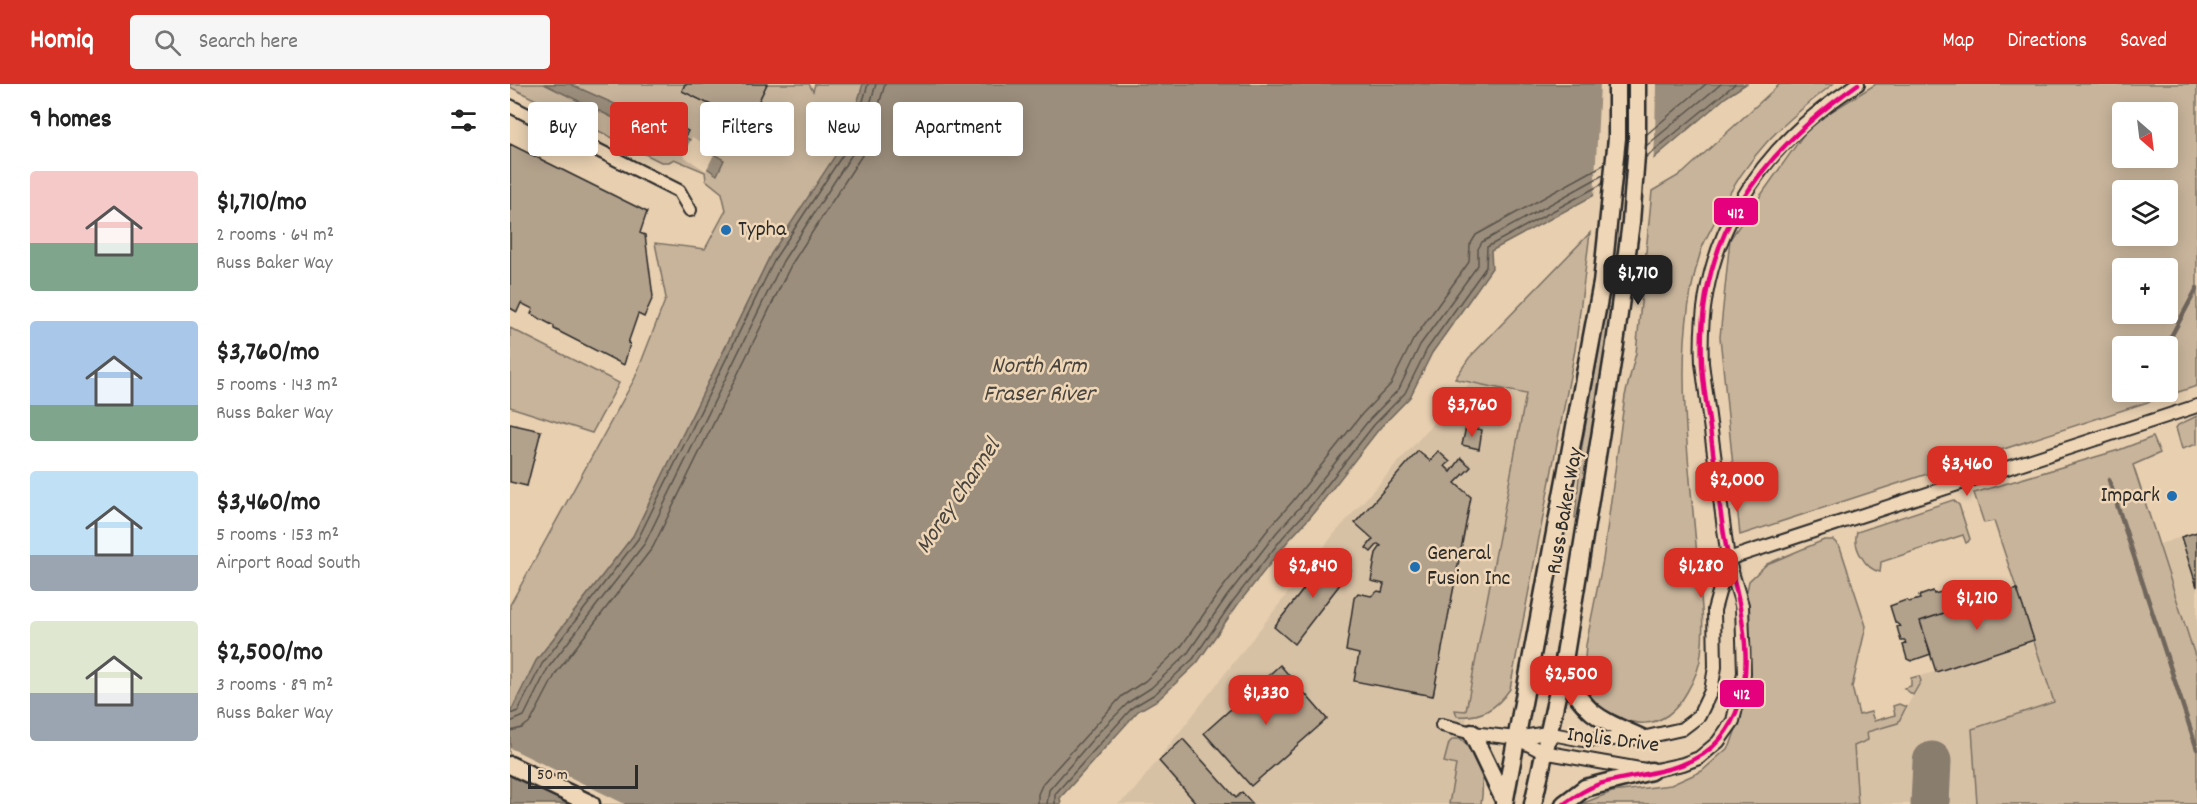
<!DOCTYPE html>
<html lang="en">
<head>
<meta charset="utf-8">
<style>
  body { margin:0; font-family:Dekko,sans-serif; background:#f6f6f6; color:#222; height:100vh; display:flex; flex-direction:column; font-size:22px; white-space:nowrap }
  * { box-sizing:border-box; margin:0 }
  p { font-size:20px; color:#767676 }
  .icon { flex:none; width:33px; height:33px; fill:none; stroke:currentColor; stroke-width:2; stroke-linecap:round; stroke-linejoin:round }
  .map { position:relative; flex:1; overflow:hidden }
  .panel { display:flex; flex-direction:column; background:#fff; width:510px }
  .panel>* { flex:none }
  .hud { position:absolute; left:18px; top:18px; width:570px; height:54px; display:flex; gap:12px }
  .needle { width:39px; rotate:152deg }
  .buttons { position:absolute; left:1602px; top:18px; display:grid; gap:12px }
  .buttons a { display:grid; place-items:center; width:66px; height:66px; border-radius:6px; background:#fff; box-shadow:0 3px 15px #0003; font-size:30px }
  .scale { position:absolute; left:18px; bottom:15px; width:110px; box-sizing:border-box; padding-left:6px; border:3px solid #2b2b2b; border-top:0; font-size:16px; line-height:21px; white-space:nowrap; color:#2b2b2b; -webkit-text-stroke:4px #efd6b6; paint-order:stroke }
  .price { position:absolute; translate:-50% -51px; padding:0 14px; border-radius:12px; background:#d93025; color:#fff; font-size:20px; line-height:39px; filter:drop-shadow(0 2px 3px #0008) }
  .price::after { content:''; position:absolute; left:50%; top:36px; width:18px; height:14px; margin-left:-9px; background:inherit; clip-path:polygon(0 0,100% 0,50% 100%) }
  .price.active { background:#222; color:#fff }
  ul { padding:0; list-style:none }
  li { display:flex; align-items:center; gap:18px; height:150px; padding:0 30px }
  li span { display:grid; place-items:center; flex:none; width:168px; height:120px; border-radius:6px; color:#555 }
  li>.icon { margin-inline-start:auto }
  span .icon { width:72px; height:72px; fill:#fffc; stroke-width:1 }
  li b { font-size:26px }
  h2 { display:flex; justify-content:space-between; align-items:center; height:72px; padding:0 30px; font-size:26px }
  .chip { padding:0 21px; border-radius:6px; background:#fff; box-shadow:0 3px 15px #0003; font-size:21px; line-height:54px }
  .chip.active { background:#d93025; color:#fff }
  header { display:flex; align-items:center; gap:36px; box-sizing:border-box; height:84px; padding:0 30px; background:#d93025; color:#fff }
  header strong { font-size:28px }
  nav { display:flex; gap:33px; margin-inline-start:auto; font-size:21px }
  .search { width:420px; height:54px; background:#f6f6f6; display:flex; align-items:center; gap:15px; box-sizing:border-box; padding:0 21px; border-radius:6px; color:#767676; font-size:22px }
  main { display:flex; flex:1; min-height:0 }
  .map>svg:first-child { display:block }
  .built { fill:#d7c1a5 }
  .green { fill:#c8b49b; stroke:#7a7063; stroke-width:1.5; fill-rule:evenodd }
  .water { fill:#9c8e7b; stroke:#6f665b; stroke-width:1.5 }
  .pier { fill:#e7cfb0 }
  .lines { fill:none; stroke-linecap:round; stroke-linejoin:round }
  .shore { stroke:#58534b; stroke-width:1.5 }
  .stream { stroke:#6f665b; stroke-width:4.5 }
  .taxiway { stroke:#897d6e; stroke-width:39 }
  .building { fill:#b2a18b; stroke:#2b2b2b; stroke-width:1.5 }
  .minor-casing { stroke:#2b2b2b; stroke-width:16 }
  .secondary-casing { stroke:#2b2b2b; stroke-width:21 }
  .minor { stroke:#efd6b6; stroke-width:12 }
  .secondary { stroke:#efd6b6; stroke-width:16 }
  .bus-1-casing { stroke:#efd6b6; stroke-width:9 }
  .bus-1 { stroke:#e5007d; stroke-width:4.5 }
  .poi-dot { fill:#1f6fb2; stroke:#efd6b6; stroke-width:2 }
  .labels { text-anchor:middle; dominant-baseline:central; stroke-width:5; stroke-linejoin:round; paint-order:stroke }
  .poi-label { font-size:22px; fill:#2b2b2b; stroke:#efd6b6; text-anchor:start }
  .street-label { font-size:22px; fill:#2b2b2b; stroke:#efd6b6 }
  .water-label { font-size:24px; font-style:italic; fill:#47443f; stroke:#efd6b6 }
  .line-badge { stroke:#efd6b6; stroke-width:2 }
  .badge-label { font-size:16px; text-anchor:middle; font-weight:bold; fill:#fff }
</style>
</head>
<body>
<header>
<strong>Homiq</strong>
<div class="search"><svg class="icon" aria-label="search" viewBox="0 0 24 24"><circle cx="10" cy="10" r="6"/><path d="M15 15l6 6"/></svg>Search here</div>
<nav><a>Map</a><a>Directions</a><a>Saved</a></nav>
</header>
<main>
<section class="panel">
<h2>9 homes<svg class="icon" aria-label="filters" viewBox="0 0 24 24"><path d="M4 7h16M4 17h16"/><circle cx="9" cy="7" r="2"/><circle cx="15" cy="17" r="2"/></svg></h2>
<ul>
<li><span style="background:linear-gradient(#f6c9c9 60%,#7fa58c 0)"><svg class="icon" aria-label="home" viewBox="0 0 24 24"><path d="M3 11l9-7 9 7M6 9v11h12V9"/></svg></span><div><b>$1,710/mo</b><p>2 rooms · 64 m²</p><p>Russ Baker Way</p></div></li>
<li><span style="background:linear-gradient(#a9c7e8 70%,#7fa58c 0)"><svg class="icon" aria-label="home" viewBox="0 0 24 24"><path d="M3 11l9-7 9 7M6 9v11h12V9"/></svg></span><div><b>$3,760/mo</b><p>5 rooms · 143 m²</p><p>Russ Baker Way</p></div></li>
<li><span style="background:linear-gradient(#bfe0f5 70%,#9aa5b1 0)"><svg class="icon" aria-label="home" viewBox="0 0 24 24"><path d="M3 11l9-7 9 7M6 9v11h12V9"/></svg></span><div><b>$3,460/mo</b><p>5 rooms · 153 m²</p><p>Airport Road South</p></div></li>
<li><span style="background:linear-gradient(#dfe7d0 60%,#9aa5b1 0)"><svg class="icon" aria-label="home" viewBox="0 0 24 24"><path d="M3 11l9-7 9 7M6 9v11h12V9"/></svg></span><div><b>$2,500/mo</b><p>3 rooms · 89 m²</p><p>Russ Baker Way</p></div></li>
</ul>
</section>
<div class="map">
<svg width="1687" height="720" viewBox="0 0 1687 720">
  <rect width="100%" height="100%" fill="#e7cfb0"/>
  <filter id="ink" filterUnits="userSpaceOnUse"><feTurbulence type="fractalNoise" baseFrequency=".0167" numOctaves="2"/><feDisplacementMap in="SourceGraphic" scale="12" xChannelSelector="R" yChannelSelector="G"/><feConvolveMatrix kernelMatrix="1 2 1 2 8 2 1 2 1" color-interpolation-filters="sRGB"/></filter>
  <g filter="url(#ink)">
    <path class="built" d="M972 285 1019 296 941 720H608L622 709 824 450Z
      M1687 448V720H1101L1388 639 1411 597 1409 593 1426 587 1410 537Z"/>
    <path class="green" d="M0 0H175L172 7 238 39 257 0H299L303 7 305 0H374L261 170 123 452 26 577 0 632V521L125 294 156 214 145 159 195 165 216 126 212 109 196 96 195 88 164 75 159 78H151L0 3Z
      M1270 0H1323C1270 41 1238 70 1208 131 1203 142 1196 153 1192 164 1175 215 1172 272 1175 325 1177 378 1184 431 1188 484 1191 512 1195 541 1191 570 1190 583 1184 596 1177 608 1153 651 1119 644 1082 620L1074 588 1076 561 1093 476 1115 312 1126 269 1142 107 1173 89Z
      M1366 0H1687V302L1230 451 1210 253 1220 155 1301 40ZM1612 28H1658V74H1612ZM1612 106H1658V152H1612ZM1612 184H1658V230H1612ZM1612 262H1658V308H1612Z
      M1080 149 1065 266 1000 605C986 625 971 634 947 632L945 626 956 627 1016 310 945 295 959 274Z
      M1096 223 1102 224 1069 434H1065L1072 362Z
      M0 244 109 299 82 349 0 323Z
      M1687 332V360L1672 365 1666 344 1668 341Z
      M1643 353 1650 369 1623 381 1687 578V720H1467L1462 645 1544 618 1484 437 1474 439 1464 409 1609 366Z
      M1443 416 1449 421 1460 455 1458 458 1456 459 1453 451 1371 478 1370 488C1355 485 1342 462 1347 448Z
      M1314 456H1323L1330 463 1356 542 1342 603 1349 631 1361 628 1364 637 1385 631 1383 622 1389 620 1396 623 1388 639 1357 648 1358 656 1344 662 1348 720H1071L1102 708 1161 701 1192 687 1220 662 1240 605 1235 517 1239 497 1257 480Z
      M1409 592 1411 597 1403 611 1394 604 1401 602V594Z
      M943 655H951C971 671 975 695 971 720H939L946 681 934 678 939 659Z"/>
    <path class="water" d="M34 0H60L163 46 214 76 207 91 173 68Z
      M353 0H1236L1216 13 1129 87 981 167 982 184 922 269 900 313 869 345 801 432 778 457 728 520 687 579 649 615 628 627 550 714 551 720H0V629L26 577 123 452 261 170 336 55Z"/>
    <path class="pier" d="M1090 0H1146L1145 56 1143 79 1131 89 1084 114Z
      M182 53 206 66 196 87 173 72Z
      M0 664 115 720H60L0 691Z"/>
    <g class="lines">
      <path class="shore" d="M1137 50 1196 0
        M1136 62 1211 0
        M1136 73 1225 0
        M0 630 8 627 32 580 128 455 266 173 341 58 358 0
        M0 638 14 632 38 584 135 459 273 177 348 61 366 0
        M0 647 12 644 21 637 46 589 143 463 281 181 356 65 375 0
        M528 720V710L533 699 612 612 635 597 670 564 710 507 760 443 783 417 852 330 881 300 903 256 959 178 960 161 966 151 1095 80
        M537 720 539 706 589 648 619 618 641 604 677 570 717 512 767 448 790 423 859 336 889 305 910 261 968 181V165L972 158 1093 91
        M545 720V710L623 623 645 610 683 575 723 517 773 453 796 428 864 341 895 309 917 265 976 183 977 163 1092 100"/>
      <path class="stream" d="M1656 262 1687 204
        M1631 310 1633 308
        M1599 396 1687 665"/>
      <path class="taxiway" d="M1420 720 1422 677"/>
    </g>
    <path class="building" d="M175 0H257L238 39 172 7Z
      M168 42 178 47 173 56 164 51Z
      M0 60 137 128 130 149 135 151 143 213 134 233 128 230 118 259 120 260 114 281 44 245V242L21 230 23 225 11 219 7 228 0 224Z
      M0 340 31 347 17 402 0 398Z
      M956 343 972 346 969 365 952 361Z
      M908 367 920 377 928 367 940 378 935 382 941 388 951 374 961 383 945 399 961 413 923 612 844 597 849 570 836 567 844 514 848 509 861 512 868 507 872 508 874 500 861 497 866 469 871 462 868 460 861 468 856 464 863 455 845 439Z
      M1687 448V503L1671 453Z
      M822 469 841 486 784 560 764 543Z
      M1452 498 1460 520 1410 537 1421 570 1401 577 1397 575 1393 561 1396 560 1395 557H1391L1387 543 1390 542 1385 538 1380 522 1396 516 1399 518 1410 515 1409 512 1423 507 1424 510 1435 507 1436 503Z
      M1507 505 1524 556 1426 588 1410 537Z
      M770 581 817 635 741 702 694 649Z
      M673 655 726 714 732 708 743 720H687L649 677Z"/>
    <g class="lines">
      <g class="minor-casing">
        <path id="minor" d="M0 22 169 107 180 126
          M1218 475 1687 322
          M932 641 962 649 1006 654 1037 649 1073 656 1132 654 1172 645 1189 632 1201 607 1205 583 1204 526 1218 476
          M1006 654 1033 668 1141 687 1173 680 1189 674 1208 658 1223 637 1234 589 1232 521 1218 475 1192 279C1186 159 1248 62 1348 0"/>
      </g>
      <g class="secondary-casing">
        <path id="secondary" d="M1052 589C1080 633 1085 633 1132 654
          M962 649 994 716
          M0 681 81 720
          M994 720 1092 199 1107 54V0
          M1023 720 1052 589 1105 260 1121 138 1127 58V0
          M1054 720 1075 704 1141 687"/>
      </g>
      <use href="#minor" class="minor"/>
      <use href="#secondary" class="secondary"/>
      <g class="bus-1-casing">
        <path id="bus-1" d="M1054 720C1065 712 1076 705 1089 700 1130 688 1181 690 1210 655 1253 604 1232 529 1218 472 1210 435 1207 397 1202 360 1199 333 1193 305 1192 279 1186 153 1250 69 1348 0"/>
      </g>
      <use href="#bus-1" class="bus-1"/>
    </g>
  </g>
  <g class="poi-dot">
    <circle cx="216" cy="146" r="6"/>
    <circle cx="1662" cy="412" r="6"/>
    <circle cx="905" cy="483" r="6"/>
  </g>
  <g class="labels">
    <g class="poi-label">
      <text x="228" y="146">Typha</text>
      <text x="1650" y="412" text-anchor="end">Impark</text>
      <text x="917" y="470">General<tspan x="917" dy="25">Fusion Inc</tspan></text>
    </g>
    <g class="street-label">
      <text transform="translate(1056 427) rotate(-80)">Russ Baker Way</text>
      <text transform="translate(1103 657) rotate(7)">Inglis Drive</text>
    </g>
    <g class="water-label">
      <text x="529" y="283">North Arm<tspan x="529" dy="28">Fraser River</tspan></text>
      <text transform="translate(449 413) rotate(-56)">Morey Channel</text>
    </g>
  </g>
  <g class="line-badge">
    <rect x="1203" y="113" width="46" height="29" rx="6" fill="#e5007d"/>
    <rect x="1209" y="595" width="46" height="29" rx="6" fill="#e5007d"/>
  </g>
  <g class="badge-label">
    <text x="1226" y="134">412</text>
    <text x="1232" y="615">412</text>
  </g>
</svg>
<div class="buttons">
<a><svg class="needle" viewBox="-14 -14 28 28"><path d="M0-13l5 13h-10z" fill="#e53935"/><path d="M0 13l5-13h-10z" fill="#767676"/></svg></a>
<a><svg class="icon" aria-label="layers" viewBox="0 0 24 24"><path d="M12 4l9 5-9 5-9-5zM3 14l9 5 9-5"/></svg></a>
<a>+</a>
<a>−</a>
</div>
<div class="scale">50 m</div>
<b class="price active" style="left:1128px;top:222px">$1,710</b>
<b class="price" style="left:962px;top:354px">$3,760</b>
<b class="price" style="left:1457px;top:413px">$3,460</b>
<b class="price" style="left:1227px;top:429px">$2,000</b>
<b class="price" style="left:803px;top:515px">$2,840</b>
<b class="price" style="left:1191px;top:515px">$1,280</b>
<b class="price" style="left:1467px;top:547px">$1,210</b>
<b class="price" style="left:1061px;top:623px">$2,500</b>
<b class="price" style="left:756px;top:642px">$1,330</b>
<div class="hud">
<a class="chip">Buy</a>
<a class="chip active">Rent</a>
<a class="chip">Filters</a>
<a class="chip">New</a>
<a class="chip">Apartment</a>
</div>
</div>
</main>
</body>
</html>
